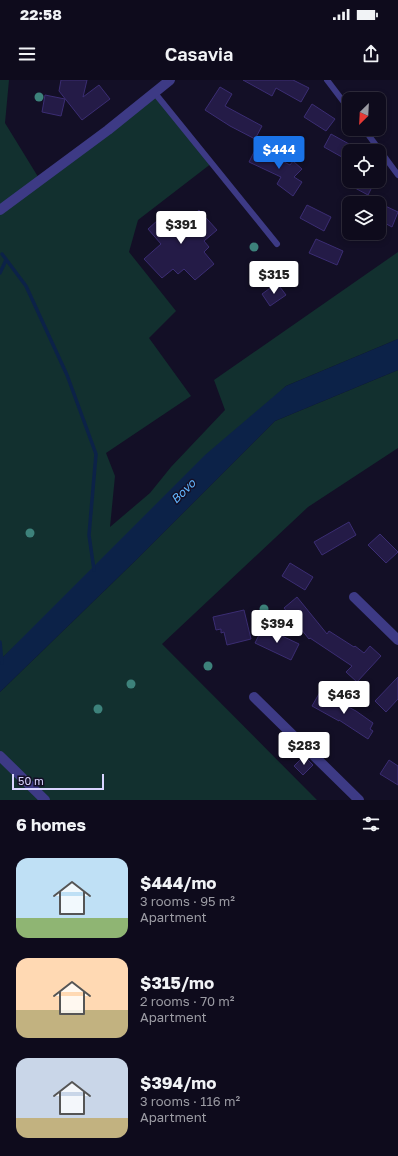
<!DOCTYPE html>
<html lang="en">
<head>
<meta charset="utf-8">
<style>
  body { margin:0; font-family:"Golos Text",sans-serif; background:#1c1929; color:#f1f3f6; height:100vh; display:flex; flex-direction:column; font-size:15px; white-space:nowrap }
  * { box-sizing:border-box; margin:0 }
  p { font-size:13px; color:#9b9ba3 }
  .icon { flex:none; width:22px; height:22px; fill:none; stroke:currentColor; stroke-width:2; stroke-linecap:round; stroke-linejoin:round }
  .map { position:relative; height:720px; overflow:hidden }
  .panel { display:flex; flex-direction:column; background:#0e0b1c; flex:1 }
  .panel>* { flex:none }
  .needle { width:26px; rotate:204deg }
  .buttons { position:absolute; left:342px; top:12px; display:grid; gap:8px }
  .buttons a { display:grid; place-items:center; width:44px; height:44px; border-radius:8px; background:#0e0b1c; box-shadow:0 2px 6px #0003,0 0 0 1px #2e2b3b; font-size:20px }
  .scale { position:absolute; left:12px; bottom:10px; width:92px; box-sizing:border-box; padding-left:4px; border:2px solid #d9d4ff; border-top:0; font-size:11px; line-height:14px; white-space:nowrap; color:#d9d4ff; -webkit-text-stroke:3px #130f26; paint-order:stroke }
  .price { position:absolute; translate:-50% -34px; padding:0 9px; border-radius:4px; background:#fff; color:#222; font-size:13px; line-height:26px; filter:drop-shadow(0 1px 2px #0008) }
  .price::after { content:''; position:absolute; left:50%; top:24px; width:12px; height:9px; margin-left:-6px; background:inherit; clip-path:polygon(0 0,100% 0,50% 100%) }
  .price.current { background:#1a73e8; color:#fff }
  ul { padding:0; list-style:none }
  li { display:flex; align-items:center; gap:12px; height:100px; padding:0 16px }
  li span { display:grid; place-items:center; flex:none; width:112px; height:80px; border-radius:12px; color:#555 }
  li>.icon { margin-inline-start:auto }
  span .icon { width:48px; height:48px; fill:#fffc; stroke-width:1 }
  li b { font-size:17px }
  h2 { display:flex; justify-content:space-between; align-items:center; height:48px; padding:0 16px; font-size:17px }
  .status { display:flex; justify-content:space-between; align-items:center; height:28px; padding:0 20px; background:#0e0b1c; direction:ltr }
  .status svg { height:11px; fill:currentColor }
  header { display:flex; justify-content:space-between; align-items:center; height:52px; padding:0 16px; background:#0e0b1c; font-size:18px; font-weight:600 }
  .map>svg:first-child { display:block }
  .green { fill:#12302f }
  .water { fill:#0c2248 }
  .lines { fill:none; stroke-linecap:round; stroke-linejoin:round }
  .stream { stroke:#0c2248; stroke-width:3.5 }
  .building { fill:#241b47; stroke:#3b2d73 }
  .service { stroke:#3d3a85; stroke-width:6 }
  .minor { stroke:#3d3a85; stroke-width:10 }
  .tertiary { stroke:#3d3a85; stroke-width:10 }
  .tree { fill:#3d827b }
  .labels { text-anchor:middle; dominant-baseline:central; stroke-width:3; stroke-linejoin:round; paint-order:stroke }
  .water-label { font-size:12px; font-style:italic; fill:#62b6ff; stroke:#130f26 }
</style>
</head>
<body>
<div class="status"><b>22:58</b><svg viewBox="0 0 49 12"><path d="M0 12V9h3v3zM5 12V6h3v6zM10 12V3h3v9zM15 12V0h3v12zM26 1h20v11H26zM47 4h2v5h-2z"/></svg></div>
<header><svg class="icon" aria-label="menu" viewBox="0 0 24 24"><path d="M4 6h16M4 12h16M4 18h16"/></svg>Casavia<svg class="icon" aria-label="share" viewBox="0 0 24 24"><path d="M12 15V3M7 8l5-5 5 5M5 13v7h14v-7"/></svg></header>
<div class="map">
<svg width="398" height="720" viewBox="0 0 398 720">
  <rect width="100%" height="100%" fill="#130f26"/>
  <path class="green" d="M0 0H9L5 43 40 100 154 12 212 83 138 140 129 172 176 231 149 258 191 316 106 373 115 396 110 447 150 413 171 387 225 330 214 300 398 172V259L286 306 0 580Z
    M398 290V368L308 427 162 564 317 720H0V612L135 481 275 341Z"/>
  <path class="water" d="M398 259V290L275 341 135 481 0 612V580L205 375 286 306Z"/>
  <g class="lines">
    <path class="stream" d="M2 174 26 206 67 295 96 374 89 455 94 490
      M0 193 6 180
      M0 562 2 583"/>
  </g>
  <path class="building" d="M61 0H87L83 17 99 5 110 19 82 40 59 11Z
    M243 0H293L309 8 301 22 276 8 272 16Z
    M220 7 232 14 225 26 262 46 255 59 230 46 205 30Z
    M45 15 65 19 61 36 42 32Z
    M312 24 335 39 326 51 304 37Z
    M331 54 349 64V81L324 67Z
    M256 68 290 85 293 81 302 89 294 97 302 102 293 116 277 104 281 97 249 82Z
    M342 101H375L368 115Z
    M379 123 398 132 392 147 379 140Z
    M307 125 331 137 324 151 300 138Z
    M199 130 217 150 204 161 209 167 204 172 214 184 195 200 184 189 178 194 173 189 162 198 144 179 161 164 148 149 168 131 181 146Z
    M316 159 343 171 337 185 309 173Z
    M277 203 286 215 270 226 262 214Z
    M349 442 356 455 322 475 314 462Z
    M380 454 398 472 386 483 368 465Z
    M290 483 313 497 305 510 282 496Z
    M297 517 327 554 329 551 354 567 355 566 364 573 370 566 381 576 357 602 346 592 352 586 310 558 309 559 284 528Z
    M244 530 251 559 227 565 224 552 221 553V549L216 550 213 537Z
    M263 547 299 564 291 580 255 563Z
    M398 597V619L386 632 375 621Z
    M320 612 356 631 373 643 370 649 373 651 368 659 339 640V641L312 626Z
    M304 676 313 685 303 695 294 686Z
    M389 680 398 686V705L380 694Z"/>
  <g class="lines">
    <path class="service" d="M327 0 349 29
      M154 12 277 164
      M364 49 398 95"/>
    <path class="minor" d="M0 130 108 50 170 0
      M354 517 398 560
      M254 617 359 720"/>
    <path class="tertiary" d="M0 676 45 720"/>
  </g>
  <g class="tree">
    <circle cx="39" cy="17" r="4.5"/>
    <circle cx="254" cy="167" r="4.5"/>
    <circle cx="30" cy="453" r="4.5"/>
    <circle cx="264" cy="529" r="4.5"/>
    <circle cx="208" cy="586" r="4.5"/>
    <circle cx="131" cy="604" r="4.5"/>
    <circle cx="98" cy="629" r="4.5"/>
  </g>
  <g class="labels">
    <g class="water-label">
      <text transform="translate(183 411) rotate(-45)">Bovo</text>
    </g>
  </g>
</svg>
<div class="buttons">
<a><svg class="needle" viewBox="-14 -14 28 28"><path d="M0-13l5 13h-10z" fill="#e53935"/><path d="M0 13l5-13h-10z" fill="#9b9ba3"/></svg></a>
<a><svg class="icon" aria-label="locate" viewBox="0 0 24 24"><circle cx="12" cy="12" r="6"/><path d="M12 2v4M12 18v4M2 12h4M18 12h4"/></svg></a>
<a><svg class="icon" aria-label="layers" viewBox="0 0 24 24"><path d="M12 4l9 5-9 5-9-5zM3 14l9 5 9-5"/></svg></a>
</div>
<div class="scale">50 m</div>
<b class="price current" style="left:279px;top:90px">$444</b>
<b class="price" style="left:181px;top:165px">$391</b>
<b class="price" style="left:274px;top:215px">$315</b>
<b class="price" style="left:277px;top:564px">$394</b>
<b class="price" style="left:344px;top:635px">$463</b>
<b class="price" style="left:304px;top:686px">$283</b>
</div>
<section class="panel">
<h2>6 homes<svg class="icon" aria-label="filters" viewBox="0 0 24 24"><path d="M4 7h16M4 17h16"/><circle cx="9" cy="7" r="2"/><circle cx="15" cy="17" r="2"/></svg></h2>
<ul>
<li><span style="background:linear-gradient(#bfe0f5 75%,#8fb573 0)"><svg class="icon" aria-label="home" viewBox="0 0 24 24"><path d="M3 11l9-7 9 7M6 9v11h12V9"/></svg></span><div><b>$444/mo</b><p>3 rooms · 95 m²</p><p>Apartment</p></div></li>
<li><span style="background:linear-gradient(#ffd9b3 65%,#c2b280 0)"><svg class="icon" aria-label="home" viewBox="0 0 24 24"><path d="M3 11l9-7 9 7M6 9v11h12V9"/></svg></span><div><b>$315/mo</b><p>2 rooms · 70 m²</p><p>Apartment</p></div></li>
<li><span style="background:linear-gradient(#c9d6e8 75%,#c2b280 0)"><svg class="icon" aria-label="home" viewBox="0 0 24 24"><path d="M3 11l9-7 9 7M6 9v11h12V9"/></svg></span><div><b>$394/mo</b><p>3 rooms · 116 m²</p><p>Apartment</p></div></li>
</ul>
</section>
</body>
</html>
